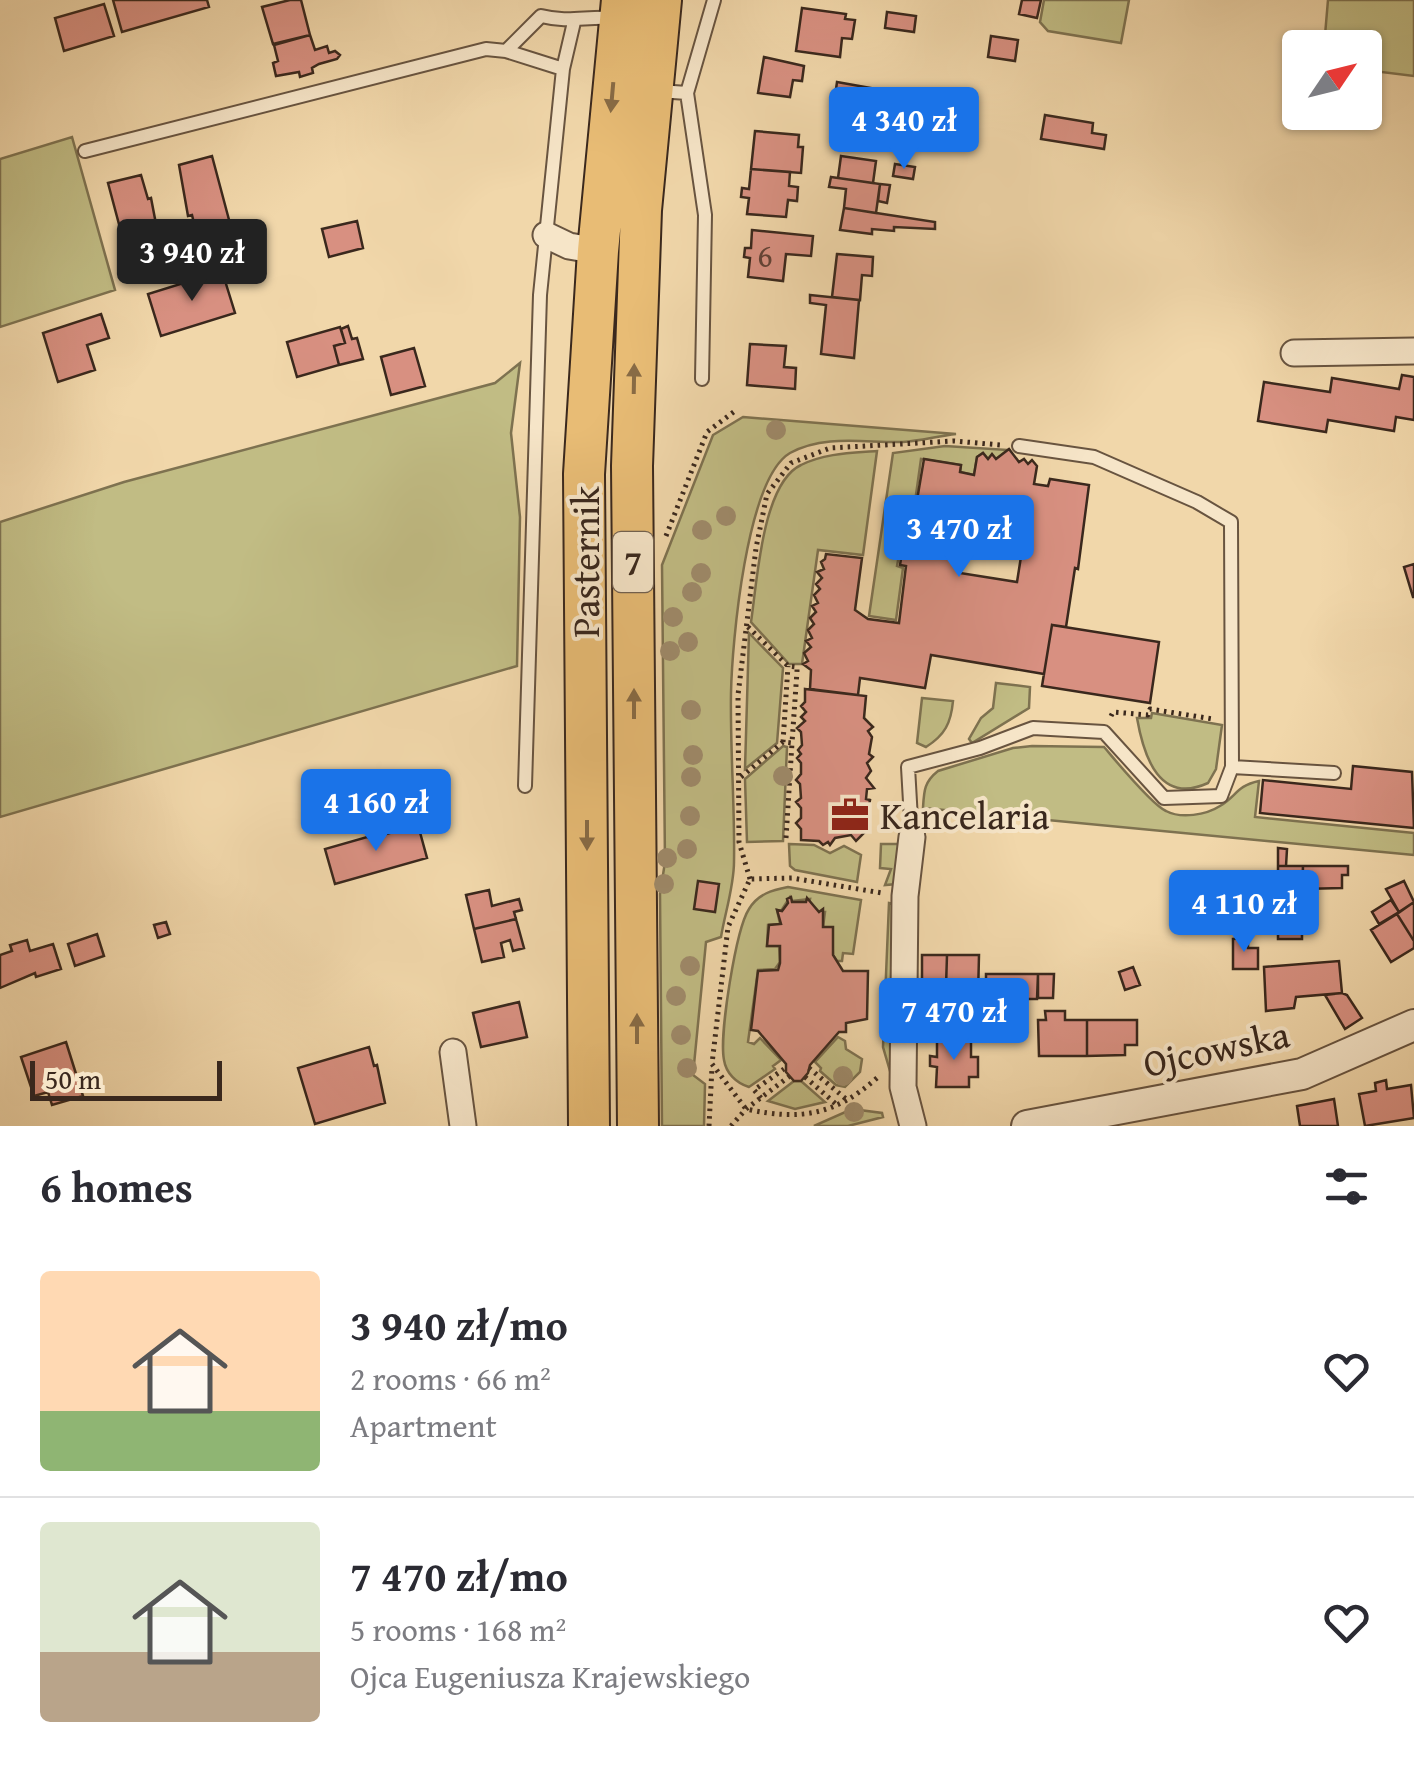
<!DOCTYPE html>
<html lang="en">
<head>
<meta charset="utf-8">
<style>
  body { margin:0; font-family:"Gentium Book Plus",serif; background:#f2f2f3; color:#2b2b33; height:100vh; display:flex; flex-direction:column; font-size:38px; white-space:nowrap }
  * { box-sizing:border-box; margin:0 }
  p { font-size:32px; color:#7c7c81 }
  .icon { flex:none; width:55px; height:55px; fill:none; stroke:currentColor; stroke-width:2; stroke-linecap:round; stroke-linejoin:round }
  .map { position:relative; height:1126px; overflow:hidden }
  .panel { display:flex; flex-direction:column; background:#fff; flex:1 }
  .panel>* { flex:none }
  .needle { width:65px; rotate:55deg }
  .controls { position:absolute; left:1282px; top:30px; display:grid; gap:20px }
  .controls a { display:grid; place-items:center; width:100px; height:100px; border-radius:10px; background:#fff; box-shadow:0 2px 8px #0004; font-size:50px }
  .scale { position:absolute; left:30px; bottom:25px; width:192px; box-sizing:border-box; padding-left:10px; border:5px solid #3a281d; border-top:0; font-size:28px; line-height:35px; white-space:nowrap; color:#3a281d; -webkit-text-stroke:8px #f6e5c8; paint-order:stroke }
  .price { position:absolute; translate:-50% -85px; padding:0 22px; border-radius:10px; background:#1a73e8; color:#fff; font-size:32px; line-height:65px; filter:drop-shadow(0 2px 5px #0008) }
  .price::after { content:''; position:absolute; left:50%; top:60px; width:30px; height:22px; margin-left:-15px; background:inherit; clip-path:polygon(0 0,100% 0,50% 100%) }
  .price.current { background:#222; color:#fff }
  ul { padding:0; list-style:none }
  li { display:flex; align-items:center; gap:30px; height:250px; padding:0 40px }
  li+li { border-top:2px solid #e1e1e2 }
  li span { display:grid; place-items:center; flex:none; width:280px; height:200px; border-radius:10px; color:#555 }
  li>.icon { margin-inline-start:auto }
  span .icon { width:120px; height:120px; fill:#fffc; stroke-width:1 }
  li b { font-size:42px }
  h2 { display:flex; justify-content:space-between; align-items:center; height:120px; padding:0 40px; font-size:42px }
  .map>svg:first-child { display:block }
  .green { fill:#c1bc84; stroke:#7e7250; stroke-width:2.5 }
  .building { fill:#d89081; stroke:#3a281d; stroke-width:2.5; fill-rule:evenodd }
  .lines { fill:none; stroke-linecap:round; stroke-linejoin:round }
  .service-casing { stroke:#685440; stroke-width:16 }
  .minor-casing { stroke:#685440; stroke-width:29 }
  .tertiary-casing { stroke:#685440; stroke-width:34 }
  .primary-casing { stroke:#3a281d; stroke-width:44 }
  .path { stroke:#3a281d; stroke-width:5; stroke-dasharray:2.5 5; stroke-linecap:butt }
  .service { stroke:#f6e5c8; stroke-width:12 }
  .minor { stroke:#f6e5c8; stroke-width:25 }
  .tertiary { stroke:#f6e5c8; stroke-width:30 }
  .primary { stroke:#e8bc75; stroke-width:40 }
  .tree { fill:#9f8b6b }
  .oneway { fill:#886b45 }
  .labels { text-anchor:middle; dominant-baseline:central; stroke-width:8; stroke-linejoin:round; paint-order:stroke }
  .number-label { font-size:32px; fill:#624236 }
  .shield { fill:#f6e5c8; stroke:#726150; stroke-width:2.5 }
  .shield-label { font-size:35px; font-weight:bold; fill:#3a281d }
  .street-label { font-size:38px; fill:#3a281d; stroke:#f6e5c8 }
  .poi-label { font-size:38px; fill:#3a281d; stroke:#f6e5c8; text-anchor:start }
</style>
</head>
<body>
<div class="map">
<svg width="1414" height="1126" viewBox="0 0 1414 1126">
  <rect width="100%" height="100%" fill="#f1d7aa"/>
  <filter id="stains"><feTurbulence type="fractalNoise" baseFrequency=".002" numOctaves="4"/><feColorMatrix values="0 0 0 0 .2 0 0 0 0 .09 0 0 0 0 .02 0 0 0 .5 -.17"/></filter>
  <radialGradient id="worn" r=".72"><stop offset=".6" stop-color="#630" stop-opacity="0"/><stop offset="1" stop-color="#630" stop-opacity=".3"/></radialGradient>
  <path class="green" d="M1044 0H1129L1121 43 1048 31 1040 22Z
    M1328 0H1414V76L1365 70V48L1324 47Z
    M72 137 115 290 0 327V159Z
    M520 363 511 433 520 517 517 666 0 817V522L124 482 495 383Z
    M743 417 956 434C938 436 920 441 903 442 865 443 825 434 790 453 746 479 732 644 731 693 730 749 735 806 734 862 734 886 725 913 721 937L706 942 693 1075 705 1084 704 1126H662L660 894 665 862 662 565 713 435Z
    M945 446 1008 450 996 459H988L983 453 977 457 974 475 960 472 961 465 921 459 915 502H909L897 566 903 568 896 620 869 616 893 453Z
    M877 451 863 555 818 550 802 664H789L751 622C757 583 762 483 801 465 825 453 852 453 877 451Z
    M749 633 783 668 777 743 745 769Z
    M996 683 1030 687 1029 708 972 743 969 739 981 718 993 708Z
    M922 698 953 701C951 723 945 735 926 747L917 743Z
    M1152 713 1222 725 1216 769 1208 783C1160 805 1144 758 1137 718H1151Z
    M783 746 787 747 783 841 747 842 745 779Z
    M1032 746 1104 747C1116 761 1152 805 1166 811 1181 819 1206 815 1220 806 1237 796 1236 786 1259 781L1255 817 1414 833V855L923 808C924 791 924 782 938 771L1013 748Z
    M789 844 814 845 830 853 844 846 861 855 857 882 795 870 790 866Z
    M881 844H902L897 884 885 885 891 869 880 868Z
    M788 887 861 900 853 954 843 953 842 961H837L833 955 832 928 823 927 825 912H819L809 903 810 899 792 901 790 897 781 911 777 910 780 924 768 925 767 946H779L780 962 775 969 758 970 748 1042 754 1044 760 1038 781 1060 773 1066 775 1069 749 1087C736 1083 726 1073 724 1060 719 1035 736 929 749 909 758 894 772 890 788 887Z
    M889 903 894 904 892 1064 890 1071 883 1047Z
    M838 1037 845 1041 846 1049 862 1059 860 1072 845 1087 836 1085 820 1071 821 1068 815 1062Z
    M794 1081H801L825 1102 795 1109 768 1101Z
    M852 1109 882 1113 883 1117 848 1126H814Z"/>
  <path class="building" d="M113 0H207L209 7 122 32Z
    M290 0H301L310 35 273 44 262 7Z
    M1022 0H1041L1037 18 1019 14Z
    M104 4 114 36 64 51 55 18Z
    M802 8 846 14 845 19 855 20 852 39 842 38 840 57 796 51Z
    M887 12 916 16 914 32 885 28Z
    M310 35 315 50 327 46 329 53 335 51 340 55 337 59 319 64 312 68 313 73 300 77 299 72 276 76 273 63 278 61 274 45Z
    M991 36 1018 40 1015 61 988 57Z
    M764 57 804 66 802 81 793 80 790 97 758 93Z
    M837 82 882 90 879 116 833 111Z
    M1045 115 1093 123 1092 133 1106 135 1104 149 1041 139Z
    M755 131 799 135 798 147H803L801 173 751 169Z
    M212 156 232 231 198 240 192 215 188 216 179 165Z
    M841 156 876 161 873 183 838 178Z
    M895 164 915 167 913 179 893 176Z
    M751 169 790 172 789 186 798 187 797 201 788 200 786 217 747 214 749 198 741 197 742 188 749 189Z
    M141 175 148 199 151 198 161 250 128 258 108 183Z
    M831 177 880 184 876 213 844 208 846 189 829 187Z
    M880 184 890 185 887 203 878 201Z
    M844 208 935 222V229L894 227V231L872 229V234L840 230Z
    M357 221 363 248 329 257 322 229Z
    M752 230 813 236 811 256 786 254 783 281 748 277 750 258 744 257 745 248H751Z
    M837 254 873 257 872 276 862 275 860 300 832 297Z
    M222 271 235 313 161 336 148 294Z
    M810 295 859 300 854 358 821 354 826 305 810 303Z
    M101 314 109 338 87 345 95 370 58 382 43 333Z
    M348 326 352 339 357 338 363 359 339 365 334 346 345 343 341 329Z
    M340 327 345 343 334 346 339 365 297 377 287 342Z
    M750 344 786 346 784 367 796 368 795 389 747 385Z
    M414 348 425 386 391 395 381 357Z
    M1402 375 1414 377V420L1396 417 1394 431 1328 420 1326 432 1258 421 1264 382 1330 392 1332 378 1399 389Z
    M1009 449 1019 462 1024 459 1028 464 1032 460 1037 466 1034 484 1048 486 1050 479 1089 485 1078 569 1075 568 1066 627 1052 625 1044 674 931 655 925 688 860 678 858 695 810 689 811 670 803 664 808 661 804 653 811 647 806 641 812 638 808 630 814 624 810 618 816 612 812 606 818 603 814 595 820 589 816 584 822 578 817 572 824 569 821 562 825 559 826 554 862 558 855 610 868 619 899 623 906 566 900 565 910 505 916 506 924 459 961 465 960 472 974 475 977 457 983 453 988 459 992 454 996 459ZM969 516 1026 525 1017 582 960 573Z
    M1414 564V597H1413L1404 567Z
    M1052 625 1159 642 1150 703 1042 686Z
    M805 689 866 696 864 718 873 727 868 731 872 737 869 754 873 757 867 763 871 771 866 778 874 788 867 789 866 799 870 800 866 824 869 828 856 841 851 835 835 838 830 845 828 842 823 845 819 841 801 840V829L796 823 801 818V808L796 802 801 798 800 784 796 780 801 774V763L797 758 801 754 798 750 802 745 801 732 797 728 805 721 801 717 806 712 801 706 805 702Z
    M1353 766 1412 772 1414 828 1260 813 1263 780 1351 789Z
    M418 825 427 858 335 884 325 849 367 837 374 841 380 840 379 836Z
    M1278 848 1287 849 1286 866H1278Z
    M1278 866H1303L1302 900H1278Z
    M1303 866H1348V875H1342V888L1302 889Z
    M698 881 719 884 715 912 694 909Z
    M1404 881 1414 902 1399 912 1386 889Z
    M489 890 492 906 519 899 522 910 514 912 516 919 474 929 466 895Z
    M791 897 792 902H806L807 898 819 912 823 909V927H833V955L843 971H868L867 1019 846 1023V1032H839L810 1065 808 1073 801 1081H794L786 1072V1064L758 1031 751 1030 758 971 778 970 780 963V946H767L769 925 781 924 777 910 782 911 788 903 787 899Z
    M1278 900 1302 901V939H1278Z
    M1391 900 1399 912 1379 924 1372 912Z
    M1414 902V941L1397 914Z
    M1397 914 1414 941V948L1391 962 1371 930Z
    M516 919 524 948 513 951 510 940 501 943 504 957 482 962 474 929Z
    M166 922 170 934 158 938 154 925Z
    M97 934 104 956 75 966 68 944Z
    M1248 938V948H1258V969H1233V939Z
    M27 940 30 951 53 944 61 969 36 977 35 973 0 988V955L12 951 10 945Z
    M922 955H947L946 986H922Z
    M947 955H979L978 997 958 996V987H946Z
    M1339 961 1342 993 1296 997 1294 1008 1266 1011 1264 967Z
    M1133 967 1140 985 1125 990 1119 972Z
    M986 974H1038L1037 999H986Z
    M1038 974H1054L1053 998H1038Z
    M1342 993 1347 995 1362 1018 1345 1029 1325 995Z
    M519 1002 527 1037 481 1047 473 1013Z
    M1045 1011H1065V1020H1087V1056H1039L1038 1020H1046Z
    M959 1015H973L974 1040H953V1019H959Z
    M1087 1020H1137V1045H1125V1055L1087 1056Z
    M937 1039 971 1040V1057H978V1077H969V1087H936L937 1067 930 1066V1056L937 1057Z
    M66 1042 83 1096 52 1105 48 1092 34 1096 21 1057Z
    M369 1047 374 1066 377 1065 385 1103 315 1124 298 1068Z
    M1386 1080 1387 1089 1411 1085 1414 1118 1365 1126 1359 1094 1376 1091 1375 1083Z
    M1334 1099 1338 1126H1300L1297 1106Z"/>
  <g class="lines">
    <g class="service-casing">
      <path id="service" d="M506 51 563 69
        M659 91 687 93 714 0
        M687 93 705 215 702 379
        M85 151 486 49 506 51 541 16C569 23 586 16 613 18
        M1019 446 1094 457 1197 502 1231 522 1232 767
        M525 786 540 295 563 69 574 22
        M912 837 908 767 980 748 1033 728 1104 732 1164 798 1221 796 1232 767 1334 773"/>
    </g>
    <g class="minor-casing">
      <path id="minor" d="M546 235 569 246 598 251
        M1294 353 1414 351
        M912 837 905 896 903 1087 913 1126
        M453 1052 463 1126"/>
    </g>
    <g class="tertiary-casing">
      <path id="tertiary" d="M1027 1126 1302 1074 1414 1025"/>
    </g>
    <g class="primary-casing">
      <path id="primary" d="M589 1126 584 474 598 251 622 0
        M638 1126 632 466 641 210 661 0"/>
    </g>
    <path class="path" d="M666 536 707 432 735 411
      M1111 716 1113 712 1148 715 1150 709 1213 719
      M783 742 788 666
      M741 777 783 742 792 743 797 671V667L788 666 745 624
      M786 838 792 743
      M750 879 739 842 738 695 756 548 767 494 791 463 830 448 954 441 1001 445
      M809 1068 846 1099
      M805 1077 836 1104
      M877 1078C835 1115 801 1121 746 1109L712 1064 728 927 750 879 792 878 882 893
      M761 1098 754 1090 784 1069
      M709 1126 712 1067
      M731 1126 746 1109 790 1076"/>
    <use href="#service" class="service"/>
    <use href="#minor" class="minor"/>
    <use href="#tertiary" class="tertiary"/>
    <use href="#primary" class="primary"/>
  </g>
  <g class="tree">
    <circle cx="776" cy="430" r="10"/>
    <circle cx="726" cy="516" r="10"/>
    <circle cx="702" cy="530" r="10"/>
    <circle cx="701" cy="573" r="10"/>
    <circle cx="692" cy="592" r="10"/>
    <circle cx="673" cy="617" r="10"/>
    <circle cx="688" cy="642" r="10"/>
    <circle cx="670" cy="651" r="10"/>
    <circle cx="691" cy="710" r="10"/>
    <circle cx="693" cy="755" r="10"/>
    <circle cx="783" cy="776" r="10"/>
    <circle cx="691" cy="777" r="10"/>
    <circle cx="690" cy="816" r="10"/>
    <circle cx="687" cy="849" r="10"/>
    <circle cx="667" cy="858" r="10"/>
    <circle cx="664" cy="884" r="10"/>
    <circle cx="690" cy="966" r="10"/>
    <circle cx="676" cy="996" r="10"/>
    <circle cx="681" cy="1035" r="10"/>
    <circle cx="687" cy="1068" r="10"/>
    <circle cx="843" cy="1076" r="10"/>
    <circle cx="854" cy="1112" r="10"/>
  </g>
  <defs><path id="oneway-solid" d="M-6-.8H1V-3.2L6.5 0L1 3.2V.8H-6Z" transform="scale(2.5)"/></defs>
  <g class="oneway">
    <use href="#oneway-solid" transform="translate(612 97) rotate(95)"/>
    <use href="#oneway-solid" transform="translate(634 379) rotate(-89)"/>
    <use href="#oneway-solid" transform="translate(634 704) rotate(-90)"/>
    <use href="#oneway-solid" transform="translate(587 835) rotate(90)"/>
    <use href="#oneway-solid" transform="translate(637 1029) rotate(-90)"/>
  </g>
  <defs>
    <g id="office-bare" transform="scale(3)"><path d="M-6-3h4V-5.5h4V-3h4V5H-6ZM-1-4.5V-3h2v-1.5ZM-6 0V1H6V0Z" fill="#8f2418" stroke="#f6e5c8" stroke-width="2.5" paint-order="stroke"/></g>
  </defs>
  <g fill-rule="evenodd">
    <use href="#office-bare" x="850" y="815"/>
  </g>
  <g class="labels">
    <g class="number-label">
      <text x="765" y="255">6</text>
    </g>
    <rect class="shield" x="613" y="532" width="40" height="60" rx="8"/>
    <g class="shield-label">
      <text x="633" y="562">7</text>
    </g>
    <g class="street-label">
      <text transform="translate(585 562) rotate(-90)">Pasternik</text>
      <text transform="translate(1216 1048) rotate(-12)">Ojcowska</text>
    </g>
    <g class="poi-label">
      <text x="880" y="815">Kancelaria</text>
    </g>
  </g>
  <rect width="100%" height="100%" filter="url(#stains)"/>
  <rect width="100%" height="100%" fill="url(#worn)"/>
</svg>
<div class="controls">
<a><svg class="needle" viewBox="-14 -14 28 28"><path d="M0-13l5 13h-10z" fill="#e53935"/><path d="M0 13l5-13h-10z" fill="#7c7c81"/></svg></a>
</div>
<div class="scale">50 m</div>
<b class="price" style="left:904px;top:172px">4 340 zł</b>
<b class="price current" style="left:192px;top:304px">3 940 zł</b>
<b class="price" style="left:959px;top:580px">3 470 zł</b>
<b class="price" style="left:376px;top:854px">4 160 zł</b>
<b class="price" style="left:1244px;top:955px">4 110 zł</b>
<b class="price" style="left:954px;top:1063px">7 470 zł</b>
</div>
<section class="panel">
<h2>6 homes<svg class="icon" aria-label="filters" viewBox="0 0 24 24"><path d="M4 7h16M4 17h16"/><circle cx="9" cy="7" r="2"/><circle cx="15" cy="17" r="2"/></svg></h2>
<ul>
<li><span style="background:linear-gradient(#ffd9b3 70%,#8fb573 0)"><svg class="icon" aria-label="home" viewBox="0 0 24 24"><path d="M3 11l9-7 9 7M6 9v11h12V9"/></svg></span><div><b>3 940 zł/mo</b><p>2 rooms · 66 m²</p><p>Apartment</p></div><svg class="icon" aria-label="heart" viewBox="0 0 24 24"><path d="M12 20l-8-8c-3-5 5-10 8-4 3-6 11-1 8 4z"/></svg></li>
<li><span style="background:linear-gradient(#dfe7d0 65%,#b9a48a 0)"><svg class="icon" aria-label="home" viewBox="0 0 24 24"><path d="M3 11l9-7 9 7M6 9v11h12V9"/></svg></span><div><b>7 470 zł/mo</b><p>5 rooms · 168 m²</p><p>Ojca Eugeniusza Krajewskiego</p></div><svg class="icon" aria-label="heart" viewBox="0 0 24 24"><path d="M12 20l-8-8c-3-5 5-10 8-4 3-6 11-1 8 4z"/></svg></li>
</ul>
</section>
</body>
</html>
